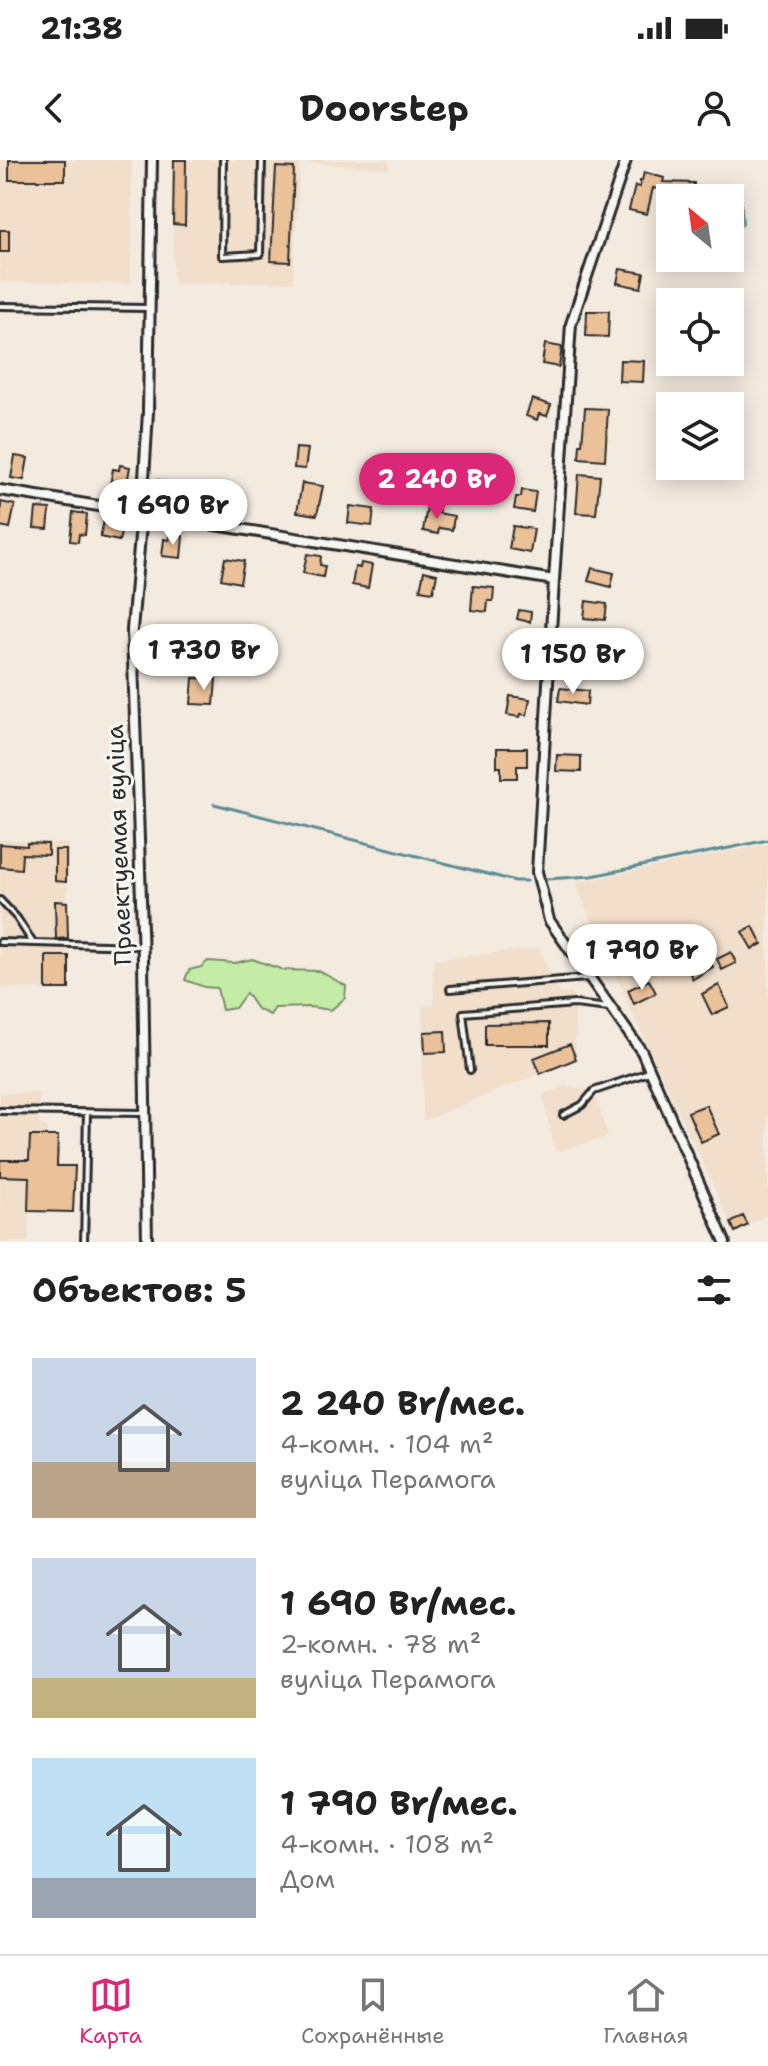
<!DOCTYPE html>
<html lang="ru">
<head>
<meta charset="utf-8">
<style>
  body { margin:0; font-family:"Shantell Sans",sans-serif; background:#f6f6f6; color:#222; height:100vh; display:flex; flex-direction:column; font-size:30px; white-space:nowrap }
  * { box-sizing:border-box; margin:0 }
  p { font-size:26px; color:#767676 }
  .icon { flex:none; width:44px; height:44px; fill:none; stroke:currentColor; stroke-width:2; stroke-linecap:round; stroke-linejoin:round }
  .map { position:relative; height:1082px; overflow:hidden }
  .side { display:flex; flex-direction:column; background:#fff; flex:1 }
  .side>* { flex:none }
  .needle { width:52px; rotate:331deg }
  .controls { position:absolute; left:656px; top:24px; display:grid; gap:16px }
  .controls a { display:grid; place-items:center; width:88px; height:88px; border-radius:0px; background:#fff; box-shadow:0 4px 20px #0003; font-size:40px }
  .price { position:absolute; translate:-50% -68px; padding:0 18px; border-radius:28px; background:#fff; color:#222; font-size:26px; line-height:52px; filter:drop-shadow(0 2px 4px #0008) }
  .price::after { content:''; position:absolute; left:50%; top:48px; width:24px; height:18px; margin-left:-12px; background:inherit; clip-path:polygon(0 0,100% 0,50% 100%) }
  .price.on { background:#db2777; color:#fff }
  ul { padding:0; list-style:none }
  li { display:flex; align-items:center; gap:24px; height:200px; padding:0 32px }
  li span { display:grid; place-items:center; flex:none; width:224px; height:160px; border-radius:0px; color:#555 }
  li>.icon { margin-inline-start:auto }
  span .icon { width:96px; height:96px; fill:#fffc; stroke-width:1 }
  li b { font-size:34px }
  h2 { display:flex; justify-content:space-between; align-items:center; height:96px; padding:0 32px; font-size:34px }
  .status { display:flex; justify-content:space-between; align-items:center; height:56px; padding:0 40px; background:#fff; direction:ltr }
  .status svg { height:22px; fill:currentColor }
  header { display:flex; justify-content:space-between; align-items:center; height:104px; padding:0 32px; background:#fff; font-size:36px; font-weight:700 }
  .tab-bar { display:flex; justify-content:space-around; align-items:center; height:112px; border-top:2px solid #e0e0e0; background:#fff; font-size:22px; color:#767676 }
  .tab-bar a { display:grid; justify-items:center; gap:4px }
  .tab-bar .on { color:#db2777 }
  .map>svg:first-child { display:block }
  .built { fill:#f1decb }
  .green { fill:#c5eca7; stroke:#788c69; stroke-width:2 }
  .water { fill:#7bccd6; stroke:#5b8c92; stroke-width:2 }
  .lines { fill:none; stroke-linecap:round; stroke-linejoin:round }
  .stream { stroke:#5b8c92; stroke-width:3 }
  .building { fill:#ebc19a; stroke:#2b2b2b; stroke-width:2 }
  .lane-casing { stroke:#2b2b2b; stroke-width:10 }
  .street-casing { stroke:#2b2b2b; stroke-width:14 }
  .lane { stroke:#f6f6f2; stroke-width:4 }
  .street { stroke:#f6f6f2; stroke-width:8 }
  .labels { text-anchor:middle; dominant-baseline:central; stroke-width:6; stroke-linejoin:round; paint-order:stroke }
  .street-label { font-size:24px; fill:#2b2b2b; stroke:#f6f6f2 }
</style>
</head>
<body>
<div class="status"><b>21:38</b><svg viewBox="0 0 49 12"><path d="M0 12V9h3v3zM5 12V6h3v6zM10 12V3h3v9zM15 12V0h3v12zM26 1h20v11H26zM47 4h2v5h-2z"/></svg></div>
<header><svg class="icon" aria-label="back" viewBox="0 0 24 24"><path d="M15 5l-7 7 7 7"/></svg>Doorstep<svg class="icon" aria-label="person" viewBox="0 0 24 24"><circle cx="12" cy="8" r="4"/><path d="M4 21q1-7 8-7t8 7"/></svg></header>
<div class="map">
<svg width="768" height="1082" viewBox="0 0 768 1082">
  <rect width="100%" height="100%" fill="#f4ebe0"/>
  <filter id="ink" filterUnits="userSpaceOnUse"><feTurbulence type="fractalNoise" baseFrequency=".0125" numOctaves="2"/><feDisplacementMap in="SourceGraphic" scale="16" xChannelSelector="R" yChannelSelector="G"/><feConvolveMatrix kernelMatrix="1 2 1 2 8 2 1 2 1" color-interpolation-filters="sRGB"/></filter>
  <g filter="url(#ink)">
    <path class="built" d="M0 0H132L131 124 0 122Z
      M174 0H389V9L300 2 293 122 173 124Z
      M0 679 69 684 67 742 69 829 0 828Z
      M768 684V1054L735 1072 635 859 575 723Z
      M539 788 560 834 571 833 575 844 576 899 423 961 422 847 434 845 433 800Z
      M565 926 594 931 608 977 555 992 543 935Z
      M0 933H39V965L47 966V976H58L57 1006H75L73 1052 29 1051 28 1082H0Z"/>
    <path class="green" d="M252 799 283 810 319 811 346 826 345 838 331 850 310 847 275 848 270 855 257 849 246 833 235 848 222 850 217 828 204 827 185 820 189 810 201 807 208 801 235 803Z"/>
    <path class="water" d="M734 36 741 37 743 64 739 67 730 63V39Z"/>
    <g class="lines">
      <path class="stream" d="M214 644 515 721H527
        M547 719 592 716 768 680"/>
    </g>
    <path class="building" d="M9 0H65V20H9Z
      M174 0H186L185 65 173 64Z
      M276 7 294 8 290 102 271 101Z
      M644 12 664 18 663 22 694 23 693 38H669L670 32 653 28 647 54 629 50 635 26 640 27V21H642Z
      M0 70H9V92H0Z
      M620 109 644 113 641 128 617 123Z
      M587 151H609L608 177 586 176Z
      M545 184 562 187 559 207 542 204Z
      M620 200 644 201 643 222 619 221Z
      M532 239 551 245 547 256 539 254 537 260 526 256Z
      M585 248 608 249 605 300 579 298 580 284H582Z
      M296 288 308 289 305 309 294 308Z
      M15 296 28 298 24 320 11 318Z
      M120 305 130 307 126 328 110 325 113 309 119 310Z
      M579 314 600 316 596 354 576 353Z
      M158 320 172 323 170 331 179 333 176 347 153 343Z
      M302 323 323 326 317 355 297 352Z
      M522 330 536 332 533 352 514 349 516 337H521Z
      M1 342 15 345 10 368 0 366Z
      M350 346 374 349 372 366 348 363Z
      M427 347 439 349 438 353 454 356 452 370 439 368 438 374 423 371Z
      M36 348 50 349 48 369 34 368Z
      M73 352 87 354 85 375 79 374 78 382 70 381Z
      M104 361 123 365 119 381 100 377Z
      M513 366 534 369 530 393 509 389Z
      M170 374 183 376 181 398 162 396 164 379 169 380Z
      M307 394 321 396 320 405 325 406 323 417 303 413Z
      M225 398 244 401 240 423 221 419Z
      M361 403 372 405 368 428 352 425 355 407 360 408Z
      M592 408 614 413 611 427 588 421Z
      M424 411 437 414 433 432 420 430Z
      M473 426 494 428 493 441H488L487 452 471 450Z
      M586 441 607 444 605 460 584 458Z
      M519 450 531 452 530 462 517 459Z
      M586 474 610 478 606 496 583 492Z
      M193 518 216 519 214 545 191 544Z
      M560 528 588 531 587 545 558 541Z
      M510 536 530 539 527 555 521 554 520 557 507 555Z
      M497 588H527V606H517V618H501V607H497Z
      M557 595 581 596V612L556 611Z
      M27 683 48 684V695L22 694 21 709 0 707V684L27 686Z
      M55 690H66V722L55 721Z
      M55 741 67 742 68 778 56 779Z
      M753 766 762 784 752 789 742 772Z
      M701 786 713 807 693 819 681 798Z
      M731 792 736 803 722 810 717 799Z
      M46 796H69V829H46Z
      M649 820 656 833 634 844 628 830Z
      M719 825 729 847 712 855 702 834Z
      M549 863V885H485V864Z
      M445 871 446 892 425 893 424 872Z
      M570 884 576 899 540 914 534 898Z
      M706 945 719 974 701 982 688 952Z
      M30 976H58L57 1006H75L73 1052 28 1051 29 1017 0 1016V1000H29Z
      M743 1056 748 1065 735 1072 731 1063Z"/>
    <g class="lines">
      <g class="lane-casing">
        <path id="lane" d="M223 0 222 96 260 94 262 0
          M0 146 150 148
          M0 740 17 758 33 783
          M0 782 140 786
          M450 829 587 818
          M470 910 463 853 575 844 609 848
          M0 951 143 953
          M563 955 582 945 594 931 649 912
          M84 1082 87 952"/>
      </g>
      <g class="street-casing">
        <path id="street" d="M0 330 554 420 571 164 626 0
          M554 420 537 712 549 760 642 892 725 1082
          M147 1082 143 799 132 470 142 352 148 252 152 0"/>
      </g>
      <use href="#lane" class="lane"/>
      <use href="#street" class="street"/>
    </g>
  </g>
  <g class="labels">
    <g class="street-label">
      <text transform="translate(119 685) rotate(-92)">Праектуемая вуліца</text>
    </g>
  </g>
</svg>
<div class="controls">
<a><svg class="needle" viewBox="-14 -14 28 28"><path d="M0-13l5 13h-10z" fill="#e53935"/><path d="M0 13l5-13h-10z" fill="#767676"/></svg></a>
<a><svg class="icon" aria-label="locate" viewBox="0 0 24 24"><circle cx="12" cy="12" r="6"/><path d="M12 2v4M12 18v4M2 12h4M18 12h4"/></svg></a>
<a><svg class="icon" aria-label="layers" viewBox="0 0 24 24"><path d="M12 4l9 5-9 5-9-5zM3 14l9 5 9-5"/></svg></a>
</div>
<b class="price on" style="left:437px;top:361px">2 240 Br</b>
<b class="price" style="left:173px;top:387px">1 690 Br</b>
<b class="price" style="left:204px;top:532px">1 730 Br</b>
<b class="price" style="left:573px;top:536px">1 150 Br</b>
<b class="price" style="left:642px;top:832px">1 790 Br</b>
</div>
<section class="side">
<h2>Объектов: 5<svg class="icon" aria-label="filters" viewBox="0 0 24 24"><path d="M4 7h16M4 17h16"/><circle cx="9" cy="7" r="2"/><circle cx="15" cy="17" r="2"/></svg></h2>
<ul>
<li><span style="background:linear-gradient(#c9d6e8 65%,#b9a48a 0)"><svg class="icon" aria-label="home" viewBox="0 0 24 24"><path d="M3 11l9-7 9 7M6 9v11h12V9"/></svg></span><div><b>2 240 Br/мес.</b><p>4-комн. · 104 m²</p><p>вуліца Перамога</p></div></li>
<li><span style="background:linear-gradient(#c9d6e8 75%,#c2b280 0)"><svg class="icon" aria-label="home" viewBox="0 0 24 24"><path d="M3 11l9-7 9 7M6 9v11h12V9"/></svg></span><div><b>1 690 Br/мес.</b><p>2-комн. · 78 m²</p><p>вуліца Перамога</p></div></li>
<li><span style="background:linear-gradient(#bfe0f5 75%,#9aa5b1 0)"><svg class="icon" aria-label="home" viewBox="0 0 24 24"><path d="M3 11l9-7 9 7M6 9v11h12V9"/></svg></span><div><b>1 790 Br/мес.</b><p>4-комн. · 108 m²</p><p>Дом</p></div></li>
</ul>
</section>
<nav class="tab-bar">
<a class="on"><svg class="icon" aria-label="map" viewBox="0 0 24 24"><path d="M3 6l6-2 6 2 6-2v14l-6 2-6-2-6 2zM9 4v14M15 6v14"/></svg>Карта</a>
<a><svg class="icon" aria-label="saved" viewBox="0 0 24 24"><path d="M7 4h10v16l-5-4-5 4z"/></svg>Сохранённые</a>
<a><svg class="icon" aria-label="home" viewBox="0 0 24 24"><path d="M3 11l9-7 9 7M6 9v11h12V9"/></svg>Главная</a>
</nav>
</body>
</html>
